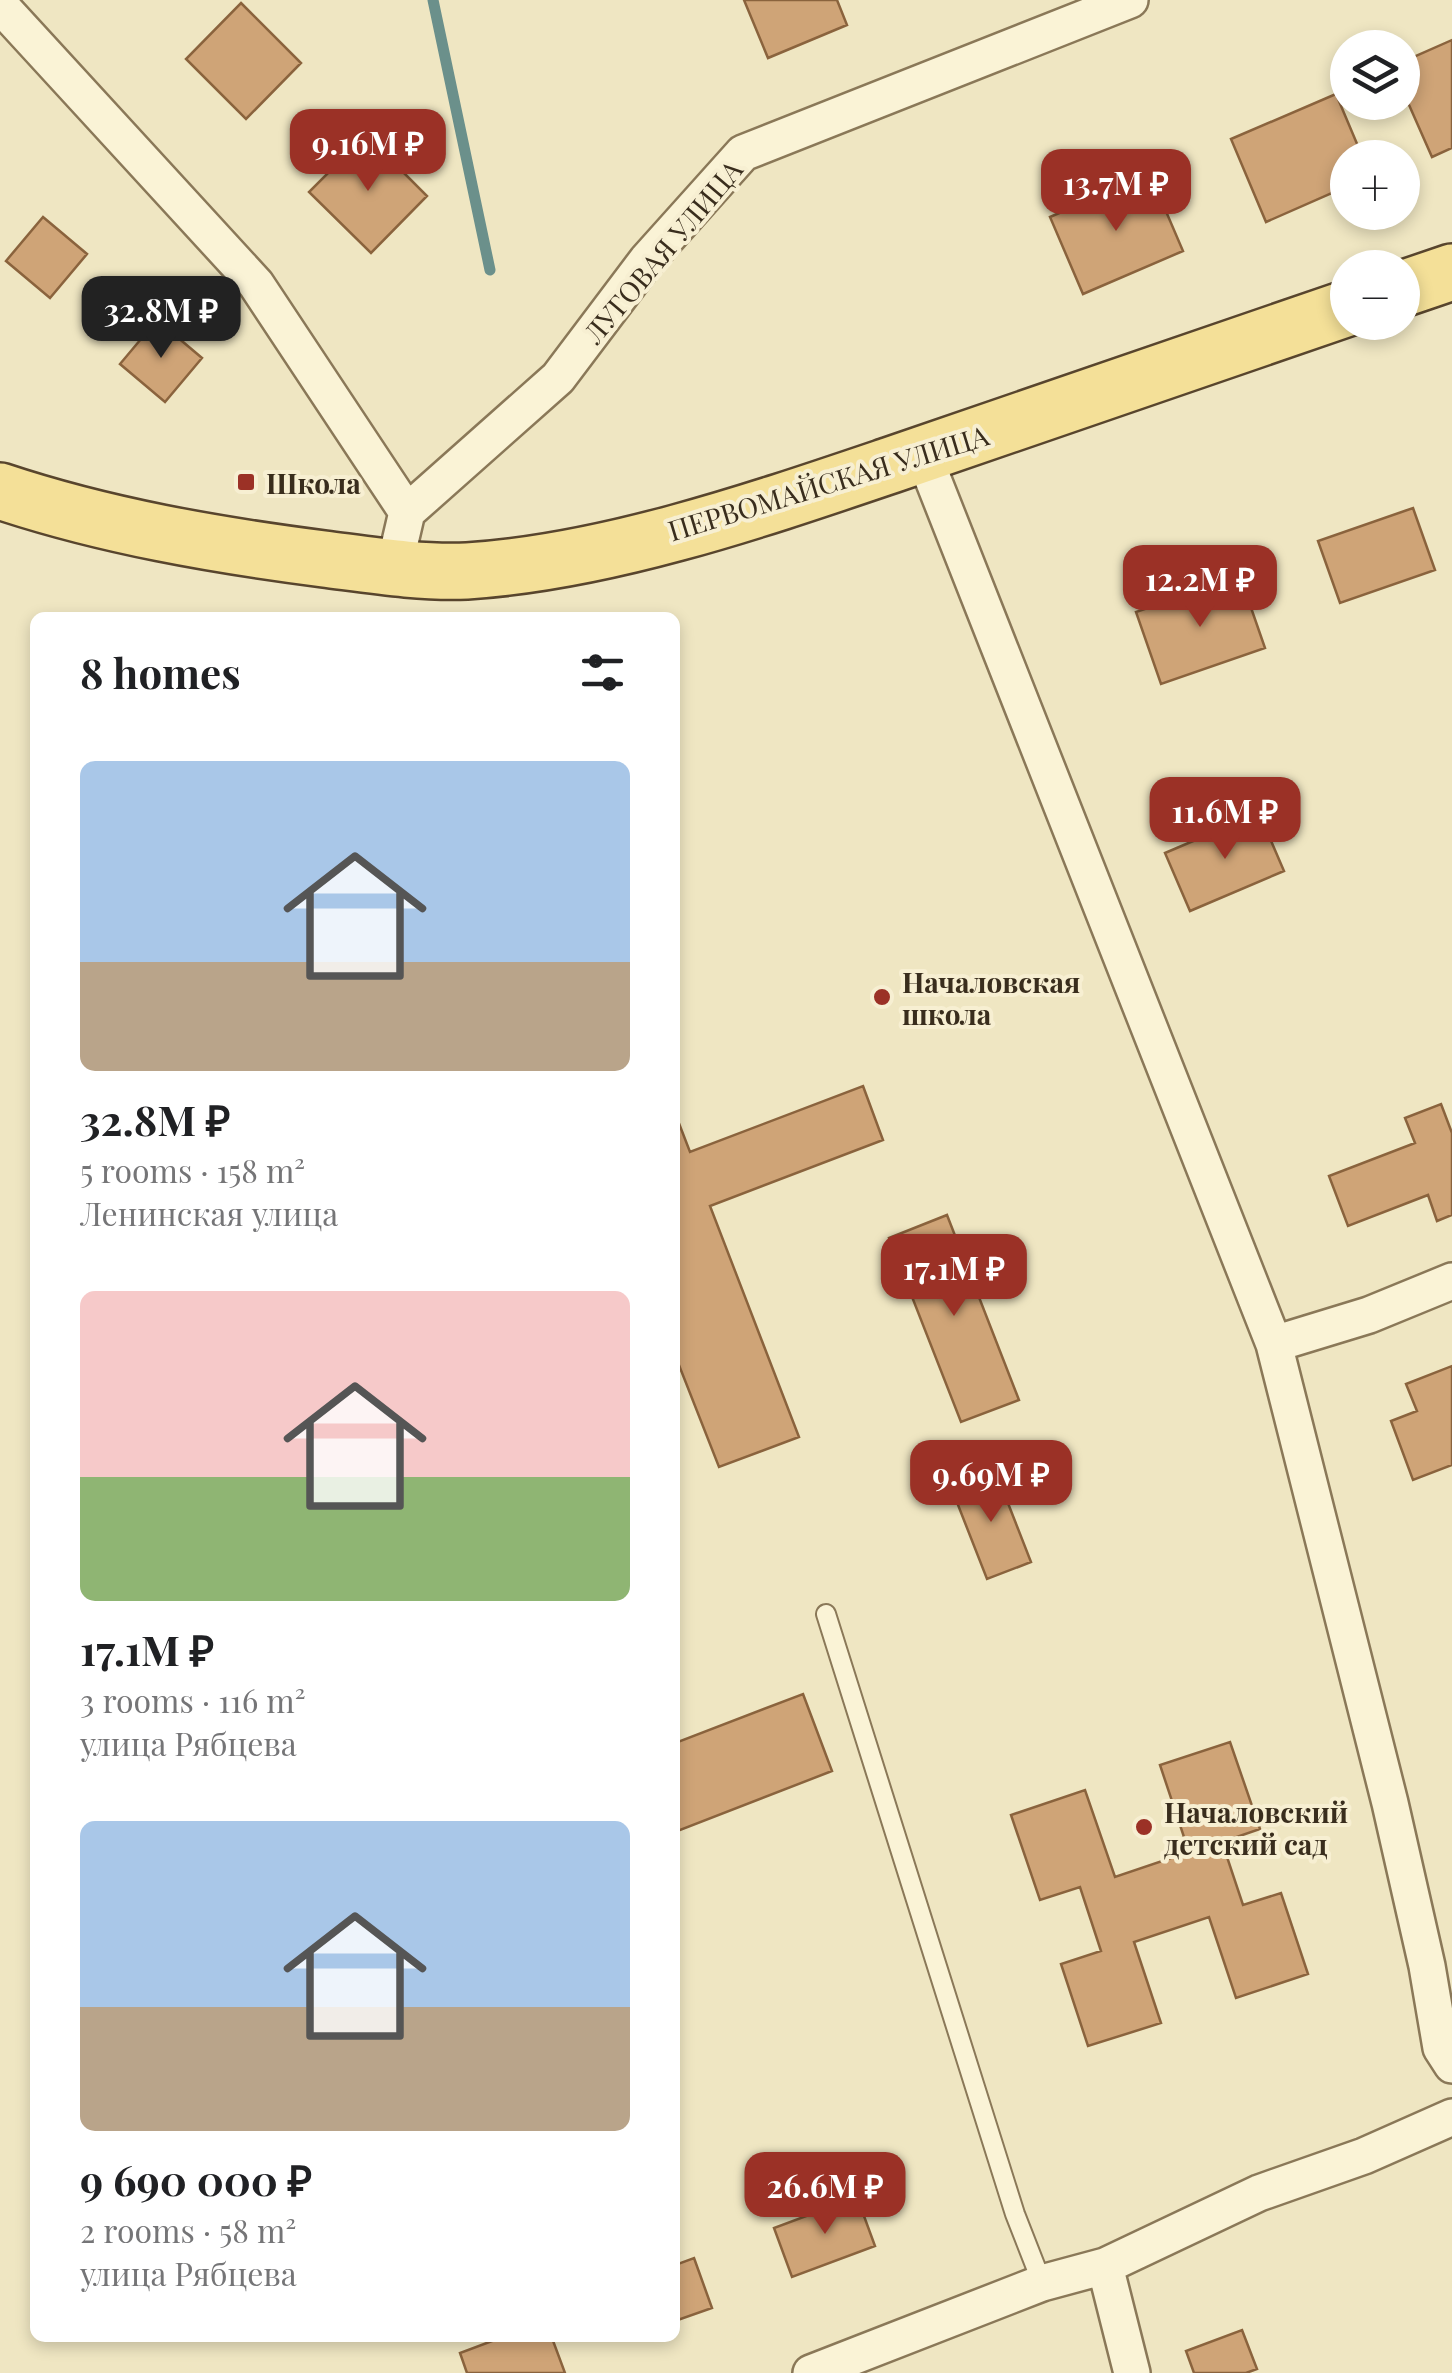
<!DOCTYPE html>
<html lang="en">
<head>
<meta charset="utf-8">
<style>
  body { margin:0; font-family:"Playfair Display",serif; background:#f2f2f2; color:#202124; height:100vh; display:flex; flex-direction:column; font-size:38px; white-space:nowrap }
  * { box-sizing:border-box; margin:0 }
  p { font-size:32px; color:#757577 }
  .icon { flex:none; width:55px; height:55px; fill:none; stroke:currentColor; stroke-width:2; stroke-linecap:round; stroke-linejoin:round }
  .map { position:relative; flex:1; overflow:hidden }
  .drawer { position:absolute; left:30px; top:612px; width:650px; height:1730px; display:flex; flex-direction:column; background:#fff; border-radius:15px; box-shadow:0 5px 15px #0003 }
  .drawer>* { flex:none }
  .tools { position:absolute; left:1330px; top:30px; display:grid; gap:20px }
  .tools a { display:grid; place-items:center; width:90px; height:90px; border-radius:50%; background:#fff; box-shadow:0 5px 15px #0003; font-size:50px }
  .price { position:absolute; translate:-50% -85px; padding:0 22px; border-radius:20px; background:#9b3126; color:#fff; font-size:32px; line-height:65px; filter:drop-shadow(0 2px 5px #0008) }
  .price::after { content:''; position:absolute; left:50%; top:60px; width:30px; height:22px; margin-left:-15px; background:inherit; clip-path:polygon(0 0,100% 0,50% 100%) }
  .price.selected { background:#222; color:#fff }
  ul { padding:0; list-style:none }
  li { display:grid; align-content:center; gap:20px; height:530px; padding:0 50px }
  li span { display:grid; place-items:center; height:310px; border-radius:15px; color:#555 }
  li>.icon { margin-inline-start:auto }
  span .icon { width:180px; height:180px; fill:#fffc; stroke-width:1 }
  li b { font-size:42px }
  h2 { display:flex; justify-content:space-between; align-items:center; height:120px; padding:0 50px; font-size:42px }
  .map>svg:first-child { display:block }
  .lines { fill:none; stroke-linecap:round; stroke-linejoin:round }
  .stream { stroke:#6b908b; stroke-width:11 }
  .building { fill:#cfa477; stroke:#8a633d; stroke-width:2.5 }
  .service-casing { stroke:#8a7858; stroke-width:22 }
  .minor-casing { stroke:#8a7858; stroke-width:40 }
  .primary-casing { stroke:#58452d; stroke-width:60 }
  .service { stroke:#faf3d6; stroke-width:18 }
  .minor { stroke:#faf3d6; stroke-width:35 }
  .primary { stroke:#f4e098; stroke-width:55 }
  .poi-dot { fill:#9b3126; stroke:#f7efd2; stroke-width:4 }
  .labels { text-anchor:middle; dominant-baseline:central; stroke-width:8; stroke-linejoin:round; paint-order:stroke }
  .street-label { font-size:28px; fill:#392d1d; stroke:#f7efd2 }
  .poi-label { font-size:28px; font-weight:bold; fill:#392d1d; stroke:#f7efd2; text-anchor:start }
</style>
</head>
<body>
<div class="map">
<svg width="1452" height="2373" viewBox="0 0 1452 2373">
  <rect width="100%" height="100%" fill="#efe6c2"/>
  <g class="lines">
    <path class="stream" d="M433 0 490 270"/>
  </g>
  <path class="building" d="M744 0H837L847 25 768 58Z
    M241 3 301 63 246 119 186 59Z
    M1452 40V148L1432 157 1402 89V62Z
    M1336 94 1363 158H1348V186L1266 222 1231 139Z
    M366 135 427 196 371 253 309 192Z
    M1150 174 1183 251 1083 294 1050 217Z
    M43 217 87 254 50 298 6 261Z
    M157 320 202 358 165 402 120 364Z
    M1413 508 1435 570 1340 603 1318 541Z
    M1240 576 1265 648 1161 684 1136 612Z
    M1259 813 1284 871 1190 911 1165 853Z
    M863 1086 883 1140 710 1206 799 1437 719 1467 675 1355V1113L690 1152Z
    M1441 1104 1452 1133V1215L1437 1221 1428 1195 1348 1226 1329 1176 1415 1143 1405 1118Z
    M947 1215 1019 1400 961 1422 889 1238Z
    M1452 1366V1465L1413 1480 1391 1421 1417 1411 1406 1384Z
    M995 1470 1031 1562 987 1579 951 1487Z
    M803 1694 832 1771 675 1832V1743Z
    M1230 1742 1260 1829 1222 1842 1243 1905 1281 1893 1308 1974 1236 1998 1209 1917 1134 1942 1161 2023 1088 2046 1061 1964 1101 1951 1080 1887 1040 1900 1011 1815 1085 1790 1115 1877 1189 1852 1160 1765Z
    M857 2197 875 2246 792 2277 774 2228Z
    M694 2258 712 2308 675 2321V2265Z
    M1242 2330 1257 2369 1246 2373H1194L1186 2351Z
    M500 2338H552L565 2373H467L460 2353Z"/>
  <g class="lines">
    <g class="service-casing">
      <path id="service" d="M826 1614 1015 2214 1042 2283"/>
    </g>
    <g class="minor-casing">
      <path id="minor" d="M0 5 256 284 407 512
        M923 454 1274 1344 1390 1803 1427 1966 1441 2048 1452 2065
        M394 568 407 512 558 378 647 260 743 153 1130 0
        M1274 1344 1369 1315 1452 1281
        M1105 2266 1132 2373
        M811 2373 1042 2283 1105 2266 1259 2193 1364 2156 1452 2117"/>
    </g>
    <g class="primary-casing">
      <path id="primary" d="M1402 289 1452 272
        M0 491C105 526 215 545 324 559 371 565 420 573 467 571 607 562 758 510 891 465 1043 414 1195 361 1348 308"/>
    </g>
    <use href="#service" class="service"/>
    <use href="#minor" class="minor"/>
    <use href="#primary" class="primary"/>
  </g>
  <g class="poi-dot">
    <rect x="236" y="472" width="20" height="20" rx="5"/>
    <circle cx="882" cy="997" r="10"/>
    <circle cx="1144" cy="1827" r="10"/>
  </g>
  <g class="labels">
    <g class="street-label">
      <text transform="translate(662 251) rotate(-50)">ЛУГОВАЯ УЛИЦА</text>
      <text transform="translate(828 482) rotate(-17)">ПЕРВОМАЙСКАЯ УЛИЦА</text>
    </g>
    <g class="poi-label">
      <text x="266" y="482">Школа</text>
      <text x="902" y="981">Началовская<tspan x="902" dy="32">школа</tspan></text>
      <text x="1164" y="1811">Началовский<tspan x="1164" dy="32">детский сад</tspan></text>
    </g>
  </g>
</svg>
<div class="tools">
<a><svg class="icon" aria-label="layers" viewBox="0 0 24 24"><path d="M12 4l9 5-9 5-9-5zM3 14l9 5 9-5"/></svg></a>
<a>+</a>
<a>−</a>
</div>
<b class="price" style="left:368px;top:194px">9.16M ₽</b>
<b class="price" style="left:1116px;top:234px">13.7M ₽</b>
<b class="price selected" style="left:161px;top:361px">32.8M ₽</b>
<b class="price" style="left:1200px;top:630px">12.2M ₽</b>
<b class="price" style="left:1225px;top:862px">11.6M ₽</b>
<b class="price" style="left:954px;top:1319px">17.1M ₽</b>
<b class="price" style="left:991px;top:1525px">9.69M ₽</b>
<b class="price" style="left:825px;top:2237px">26.6M ₽</b>
<section class="drawer">
<h2>8 homes<svg class="icon" aria-label="filters" viewBox="0 0 24 24"><path d="M4 7h16M4 17h16"/><circle cx="9" cy="7" r="2"/><circle cx="15" cy="17" r="2"/></svg></h2>
<ul>
<li><span style="background:linear-gradient(#a9c7e8 65%,#b9a48a 0)"><svg class="icon" aria-label="home" viewBox="0 0 24 24"><path d="M3 11l9-7 9 7M6 9v11h12V9"/></svg></span><div><b>32.8M ₽</b><p>5 rooms · 158 m²</p><p>Ленинская улица</p></div></li>
<li><span style="background:linear-gradient(#f6c9c9 60%,#8fb573 0)"><svg class="icon" aria-label="home" viewBox="0 0 24 24"><path d="M3 11l9-7 9 7M6 9v11h12V9"/></svg></span><div><b>17.1M ₽</b><p>3 rooms · 116 m²</p><p>улица Рябцева</p></div></li>
<li><span style="background:linear-gradient(#a9c7e8 60%,#b9a48a 0)"><svg class="icon" aria-label="home" viewBox="0 0 24 24"><path d="M3 11l9-7 9 7M6 9v11h12V9"/></svg></span><div><b>9 690 000 ₽</b><p>2 rooms · 58 m²</p><p>улица Рябцева</p></div></li>
</ul>
</section>
</div>
</body>
</html>
